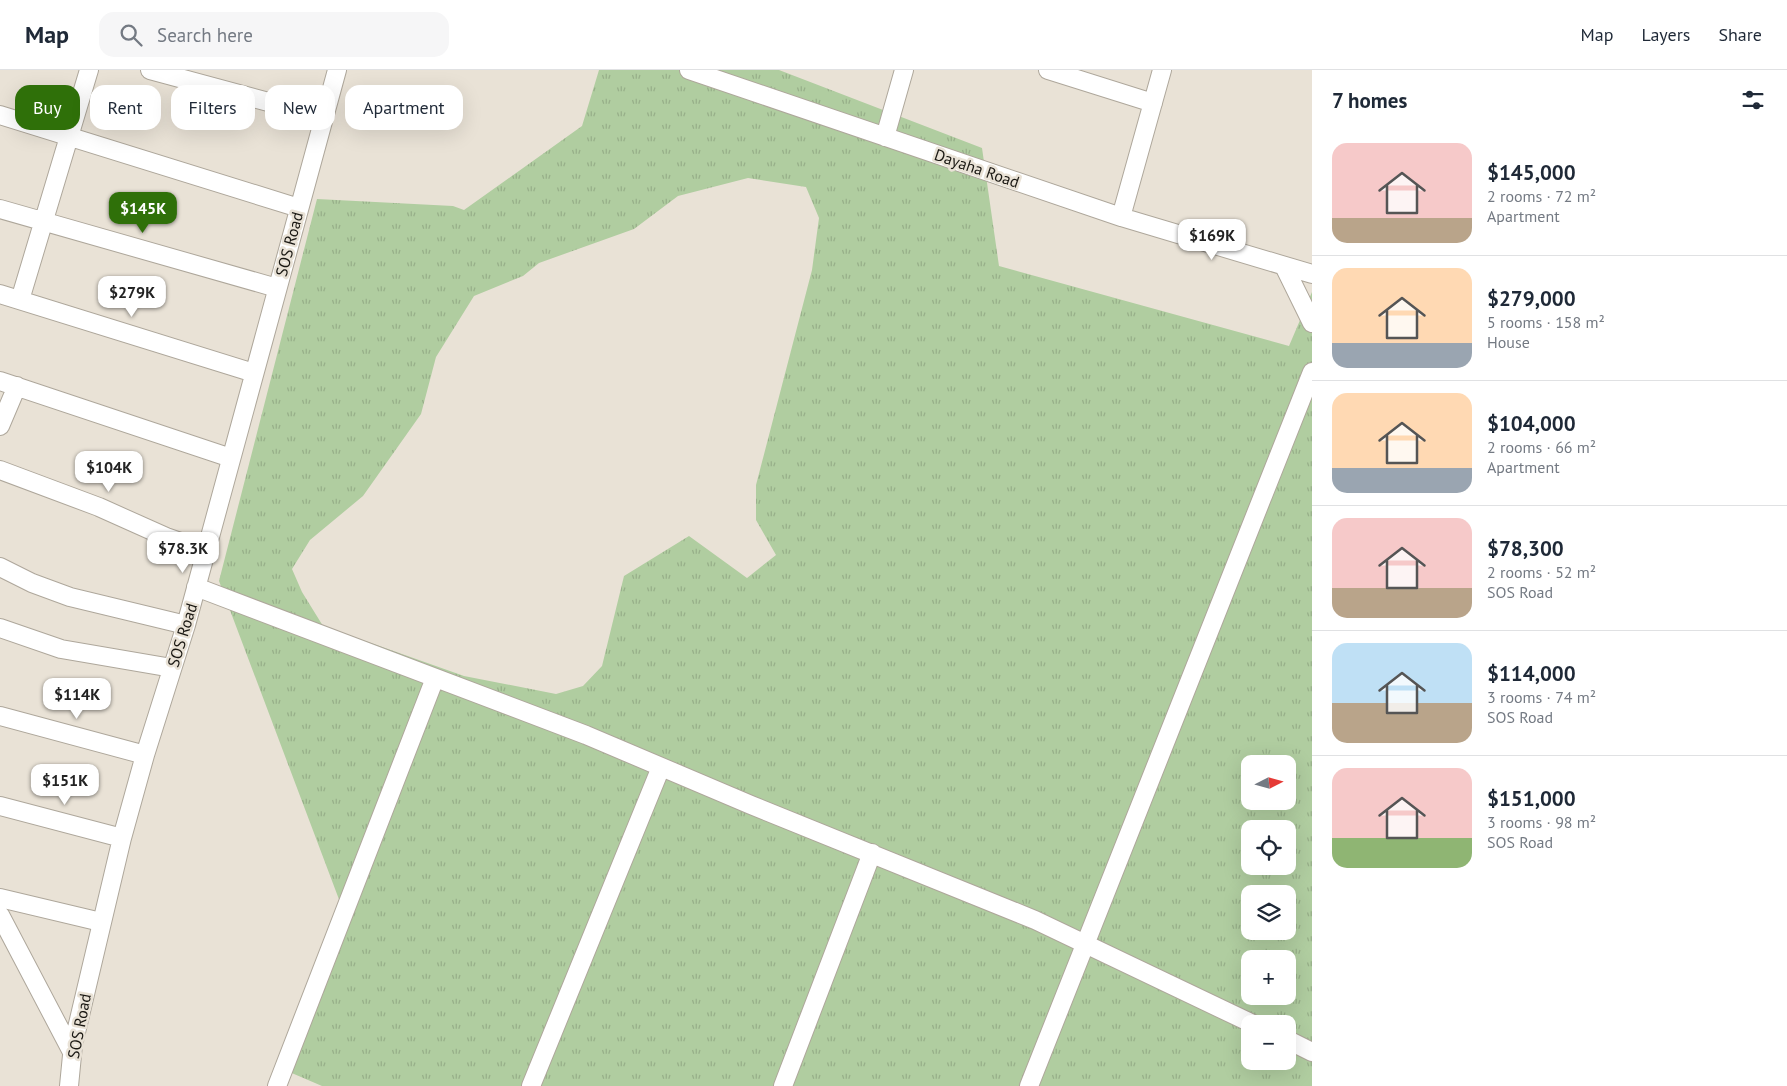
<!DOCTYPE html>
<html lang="en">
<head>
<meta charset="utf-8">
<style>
  body { margin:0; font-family:"PT Sans",sans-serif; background:#f6f6f7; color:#1f2937; height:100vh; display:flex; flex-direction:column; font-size:19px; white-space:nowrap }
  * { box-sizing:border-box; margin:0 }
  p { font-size:16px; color:#747a83 }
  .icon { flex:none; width:28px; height:28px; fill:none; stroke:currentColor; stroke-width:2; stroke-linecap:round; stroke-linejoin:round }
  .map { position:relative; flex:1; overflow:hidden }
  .side { display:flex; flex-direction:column; background:#fff; width:475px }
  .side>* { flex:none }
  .hud { position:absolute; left:15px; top:15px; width:475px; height:45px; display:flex; gap:10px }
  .needle { width:32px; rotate:84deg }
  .controls { position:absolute; left:1241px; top:685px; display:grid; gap:10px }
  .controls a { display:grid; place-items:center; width:55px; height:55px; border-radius:10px; background:#fff; box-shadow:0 5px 20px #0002; font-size:25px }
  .price { position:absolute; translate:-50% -42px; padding:0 11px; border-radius:10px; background:#fff; color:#222; font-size:16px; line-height:32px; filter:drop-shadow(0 1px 2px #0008) }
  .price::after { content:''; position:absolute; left:50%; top:30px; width:15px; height:11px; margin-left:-8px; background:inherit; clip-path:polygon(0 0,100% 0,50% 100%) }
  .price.selected { background:#2f7009; color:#fff }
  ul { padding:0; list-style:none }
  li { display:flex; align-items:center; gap:15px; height:125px; padding:0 20px }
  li+li { border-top:1px solid #e0e1e3 }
  li span { display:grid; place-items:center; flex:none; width:140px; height:100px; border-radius:15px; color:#555 }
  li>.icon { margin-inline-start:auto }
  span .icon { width:60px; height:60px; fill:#fffc; stroke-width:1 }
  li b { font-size:21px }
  h2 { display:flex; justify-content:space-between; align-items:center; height:60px; padding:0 20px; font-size:21px }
  .tag { padding:0 18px; border-radius:15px; background:#fff; box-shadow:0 5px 20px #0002; font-size:18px; line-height:45px }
  .tag.selected { background:#2f7009; color:#fff }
  header { display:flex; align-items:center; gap:30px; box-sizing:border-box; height:70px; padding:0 25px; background:#fff; border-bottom:1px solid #e0e1e3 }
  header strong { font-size:24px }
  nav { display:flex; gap:28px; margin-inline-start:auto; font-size:18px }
  .search { width:350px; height:45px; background:#f6f6f7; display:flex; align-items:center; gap:12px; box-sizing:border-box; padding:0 18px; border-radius:15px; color:#747a83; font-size:19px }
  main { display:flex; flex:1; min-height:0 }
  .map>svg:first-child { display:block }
  .grass { fill:url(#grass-tufts); fill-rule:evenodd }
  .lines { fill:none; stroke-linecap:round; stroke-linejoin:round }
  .minor-casing { stroke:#aea79b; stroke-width:20 }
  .minor { stroke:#fff; stroke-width:18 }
  .labels { text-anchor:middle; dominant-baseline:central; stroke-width:5; stroke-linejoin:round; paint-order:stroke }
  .street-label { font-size:16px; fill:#191712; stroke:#e9e2d6 }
</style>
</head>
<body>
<header>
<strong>Map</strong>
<div class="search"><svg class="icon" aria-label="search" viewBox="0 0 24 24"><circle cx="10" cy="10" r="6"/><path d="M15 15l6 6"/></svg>Search here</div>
<nav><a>Map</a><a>Layers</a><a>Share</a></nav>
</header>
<main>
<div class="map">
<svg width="1312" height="1016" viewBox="0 0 1312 1016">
  <defs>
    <pattern id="grass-tufts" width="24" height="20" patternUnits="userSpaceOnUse" patternTransform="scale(1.25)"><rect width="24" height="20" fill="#b0cda0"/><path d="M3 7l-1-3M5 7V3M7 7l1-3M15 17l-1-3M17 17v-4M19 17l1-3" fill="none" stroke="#97af89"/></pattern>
  </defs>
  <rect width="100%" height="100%" fill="#e9e2d6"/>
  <path class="grass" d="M599 0H779L982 78 999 196 1289 276 1312 222V1016H322L280 998 346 848 219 511 317 129 453 136 464 140 582 56ZM748 108 806 117 819 148 812 200 756 415V450L776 485 747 508 689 466 624 506 602 596 583 616 556 624 464 606 323 556 302 522 292 499 310 470 363 426 421 344 436 287 474 226 523 206 539 193 634 159 678 126ZM1250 694H1288V731H1250ZM1250 759H1288V796H1250ZM1250 824H1288V861H1250ZM1250 889H1288V926H1250ZM1250 954H1288V991H1250Z"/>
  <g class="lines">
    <g class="minor-casing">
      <path id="minor" d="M150 0 324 47
        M689 0 1121 147 1162 0
        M1048 0 1153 33
        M0 45 299 138
        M885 67 904 0
        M0 139 277 218
        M1121 147 1312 204
        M1284 196 1312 253
        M0 224 254 303
        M20 230 89 0
        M0 311 231 388
        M0 356 17 316
        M0 400 99 437 166 467 206 481
        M0 497 32 513 70 527 186 555
        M196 517 586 665 751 735 1035 850 1253 954
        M0 558 61 579 172 598
        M0 646 145 685
        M0 736 122 768
        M0 828 101 852
        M0 845 72 982
        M1288 970 1312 982
        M69 1016 73 975 122 768 145 685 186 555 337 0
        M277 1016 435 608
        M531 1016 661 697
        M783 1016 872 783
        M1029 1016 1312 302"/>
    </g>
    <use href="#minor" class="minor"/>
  </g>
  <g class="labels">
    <g class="street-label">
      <text transform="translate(977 98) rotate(19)">Dayaha Road</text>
      <text transform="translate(289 174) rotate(-75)">SOS Road</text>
      <text transform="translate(182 565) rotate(-73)">SOS Road</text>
      <text transform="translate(79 956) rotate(-79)">SOS Road</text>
    </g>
  </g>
</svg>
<div class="controls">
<a><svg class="needle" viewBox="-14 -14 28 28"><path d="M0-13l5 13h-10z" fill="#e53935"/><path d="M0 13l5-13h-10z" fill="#747a83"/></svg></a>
<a><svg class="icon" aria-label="locate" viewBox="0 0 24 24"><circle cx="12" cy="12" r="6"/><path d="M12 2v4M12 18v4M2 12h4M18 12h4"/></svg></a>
<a><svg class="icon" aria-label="layers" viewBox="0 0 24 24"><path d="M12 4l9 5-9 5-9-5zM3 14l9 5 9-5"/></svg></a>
<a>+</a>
<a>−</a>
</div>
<b class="price selected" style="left:143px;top:164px">$145K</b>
<b class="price" style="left:1212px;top:191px">$169K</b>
<b class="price" style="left:132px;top:248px">$279K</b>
<b class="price" style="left:109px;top:423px">$104K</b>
<b class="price" style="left:183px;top:504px">$78.3K</b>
<b class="price" style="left:77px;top:650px">$114K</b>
<b class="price" style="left:65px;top:736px">$151K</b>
<div class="hud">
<a class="tag selected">Buy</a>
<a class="tag">Rent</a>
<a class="tag">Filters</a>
<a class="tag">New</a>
<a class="tag">Apartment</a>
</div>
</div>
<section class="side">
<h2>7 homes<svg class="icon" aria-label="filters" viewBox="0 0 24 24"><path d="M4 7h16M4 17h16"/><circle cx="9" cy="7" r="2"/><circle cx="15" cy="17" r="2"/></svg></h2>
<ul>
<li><span style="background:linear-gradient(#f6c9c9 75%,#b9a48a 0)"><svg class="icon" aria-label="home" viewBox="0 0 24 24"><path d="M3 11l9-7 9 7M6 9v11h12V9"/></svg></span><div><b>$145,000</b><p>2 rooms · 72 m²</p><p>Apartment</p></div></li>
<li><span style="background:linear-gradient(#ffd9b3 75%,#9aa5b1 0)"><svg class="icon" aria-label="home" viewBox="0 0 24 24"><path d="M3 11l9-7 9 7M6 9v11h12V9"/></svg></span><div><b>$279,000</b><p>5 rooms · 158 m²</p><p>House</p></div></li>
<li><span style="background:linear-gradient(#ffd9b3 75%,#9aa5b1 0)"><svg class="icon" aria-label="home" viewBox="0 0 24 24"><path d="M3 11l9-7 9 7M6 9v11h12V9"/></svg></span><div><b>$104,000</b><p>2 rooms · 66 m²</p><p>Apartment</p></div></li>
<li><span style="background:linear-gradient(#f6c9c9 70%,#b9a48a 0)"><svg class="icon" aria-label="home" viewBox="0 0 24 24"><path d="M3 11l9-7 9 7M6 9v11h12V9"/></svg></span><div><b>$78,300</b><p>2 rooms · 52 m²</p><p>SOS Road</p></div></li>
<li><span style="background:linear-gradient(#bfe0f5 60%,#b9a48a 0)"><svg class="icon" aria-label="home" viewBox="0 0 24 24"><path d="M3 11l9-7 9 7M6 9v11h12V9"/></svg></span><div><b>$114,000</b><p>3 rooms · 74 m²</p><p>SOS Road</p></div></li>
<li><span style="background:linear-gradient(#f6c9c9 70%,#8fb573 0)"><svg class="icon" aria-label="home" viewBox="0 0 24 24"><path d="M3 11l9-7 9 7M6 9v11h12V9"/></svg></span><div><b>$151,000</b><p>3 rooms · 98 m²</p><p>SOS Road</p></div></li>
</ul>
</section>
</main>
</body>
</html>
